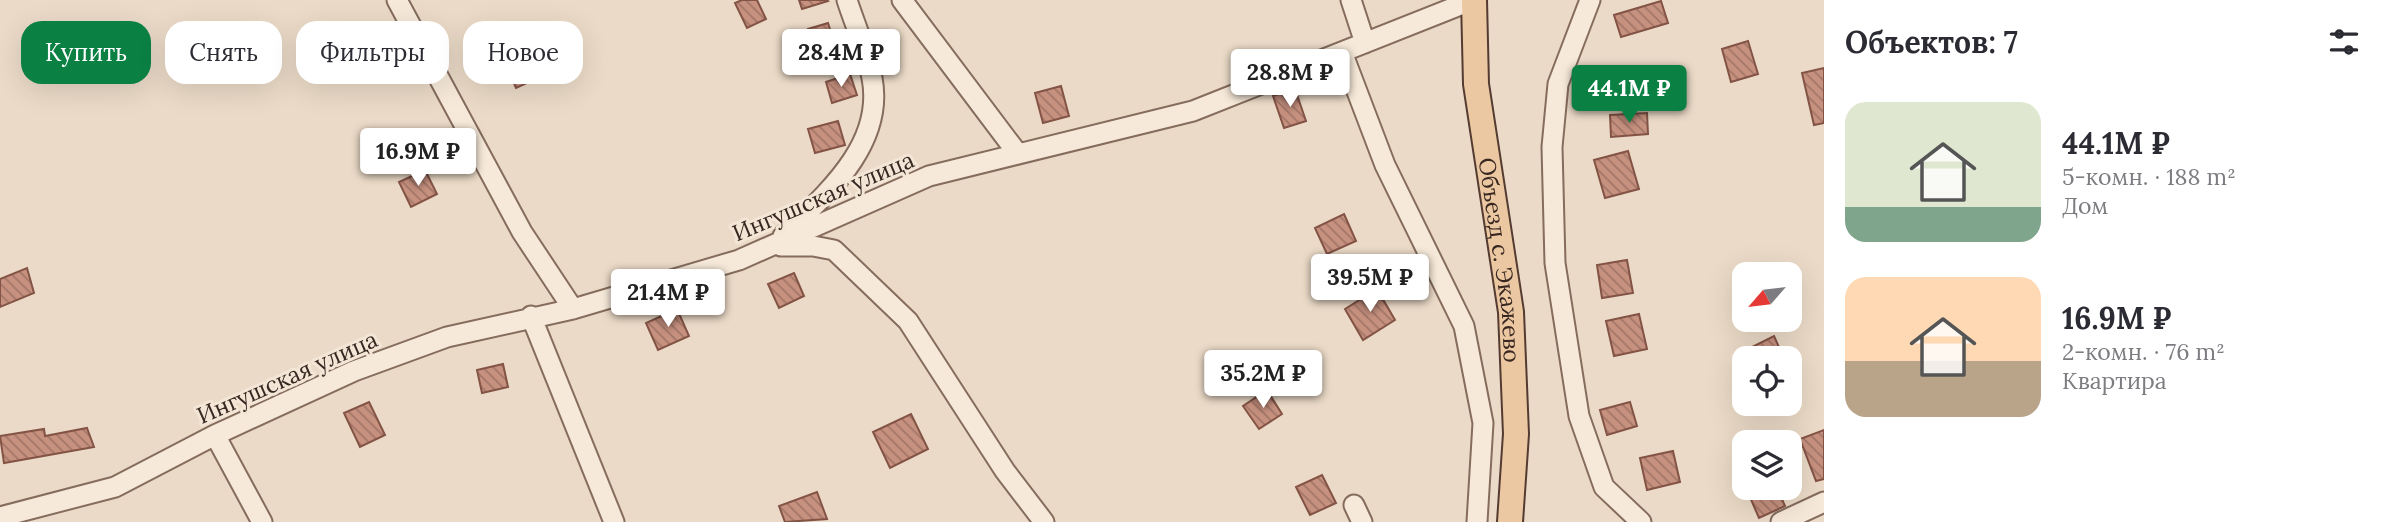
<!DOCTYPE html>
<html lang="ru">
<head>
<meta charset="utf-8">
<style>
  body { margin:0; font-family:Lora,serif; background:#f2f2f3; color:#2b2b33; height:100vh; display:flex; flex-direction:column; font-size:26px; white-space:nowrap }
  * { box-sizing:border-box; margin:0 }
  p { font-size:23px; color:#7c7c81 }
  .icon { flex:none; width:38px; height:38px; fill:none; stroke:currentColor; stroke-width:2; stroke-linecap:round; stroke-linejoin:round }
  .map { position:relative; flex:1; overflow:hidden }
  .details { display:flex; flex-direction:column; background:#fff; width:560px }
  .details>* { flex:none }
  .top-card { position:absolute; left:21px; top:21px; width:665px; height:63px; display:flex; gap:14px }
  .needle { width:46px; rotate:242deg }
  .buttons { position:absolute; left:1732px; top:262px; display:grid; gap:14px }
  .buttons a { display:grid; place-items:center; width:70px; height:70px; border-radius:14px; background:#fff; box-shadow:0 7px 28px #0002; font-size:35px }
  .price { position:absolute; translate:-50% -60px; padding:0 16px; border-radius:7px; background:#fff; color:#222; font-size:23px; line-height:46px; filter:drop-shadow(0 2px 4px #0008) }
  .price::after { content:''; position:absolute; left:50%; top:42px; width:21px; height:16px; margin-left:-10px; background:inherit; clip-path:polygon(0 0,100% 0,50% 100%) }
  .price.selected { background:#0b8043; color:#fff }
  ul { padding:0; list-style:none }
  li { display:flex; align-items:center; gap:21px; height:175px; padding:0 21px }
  li span { display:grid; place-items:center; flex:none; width:196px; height:140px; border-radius:21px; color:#555 }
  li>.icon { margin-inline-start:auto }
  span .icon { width:84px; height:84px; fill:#fffc; stroke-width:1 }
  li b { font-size:30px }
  h2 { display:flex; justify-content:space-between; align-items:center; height:84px; padding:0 21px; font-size:30px }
  .chip { padding:0 24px; border-radius:21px; background:#fff; box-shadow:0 7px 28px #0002; font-size:24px; line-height:63px }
  .chip.selected { background:#0b8043; color:#fff }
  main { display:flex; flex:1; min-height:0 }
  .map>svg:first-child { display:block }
  .building { fill:url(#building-back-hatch); stroke:#835345; stroke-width:2 }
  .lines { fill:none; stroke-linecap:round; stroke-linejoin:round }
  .minor-casing { stroke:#856c5d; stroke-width:23 }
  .major-casing { stroke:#543b31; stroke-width:28 }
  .minor { stroke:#f6e9d9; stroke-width:19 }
  .major { stroke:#ebc7a2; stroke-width:24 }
  .labels { text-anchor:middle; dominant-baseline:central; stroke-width:6; stroke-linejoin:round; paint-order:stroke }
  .street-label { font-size:23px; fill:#372720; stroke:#f3e6d6 }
</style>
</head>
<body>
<main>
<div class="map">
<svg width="1824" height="522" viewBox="0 0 1824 522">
  <defs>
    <pattern id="building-back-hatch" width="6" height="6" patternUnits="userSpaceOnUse" patternTransform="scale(1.75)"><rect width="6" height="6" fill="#c7917f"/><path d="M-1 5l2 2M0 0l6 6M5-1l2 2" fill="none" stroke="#a27668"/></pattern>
  </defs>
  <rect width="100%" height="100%" fill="#ebdac7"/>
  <path class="building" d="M742 0H757L766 19 747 28 735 3Z
    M799 0H827L828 1 802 9Z
    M1661 1 1668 23 1621 37 1614 15Z
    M828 23 837 51 816 57 808 29Z
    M534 41 549 73 516 88 502 56Z
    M1748 41 1758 74 1731 82 1722 49Z
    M1824 68V123L1814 125 1802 73Z
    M850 74 857 95 832 103 826 82Z
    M1061 86 1069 116 1043 123 1035 93Z
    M1295 89 1306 121 1284 128 1273 96Z
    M1647 113 1648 134 1611 137 1610 115Z
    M838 121 845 145 815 153 808 129Z
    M1628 151 1639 189 1605 198 1594 160Z
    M425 170 437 194 411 207 399 182Z
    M1344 214 1356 241 1327 254 1315 228Z
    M1627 260 1633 293 1602 298 1597 265Z
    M27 268 34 293 0 307V279Z
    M794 273 804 296 779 308 768 284Z
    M1377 289 1395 320 1363 340 1345 309Z
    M677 309 689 336 658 350 646 323Z
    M1639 314 1647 349 1614 356 1606 321Z
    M1774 336 1782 354 1772 359H1752L1748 349Z
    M503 364 508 387 482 393 477 370Z
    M1267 390 1282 414 1259 429 1243 406Z
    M369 402 385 435 360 447 344 413Z
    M1630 402 1637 426 1607 435 1600 410Z
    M911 414 928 449 890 468 873 432Z
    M87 428 94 447 4 463 0 436 44 429 45 436Z
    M1824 430V479L1816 481 1800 439Z
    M1673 451 1680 482 1647 490 1640 458Z
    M1322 475 1336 503 1310 515 1296 487Z
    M1746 488H1777L1785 506 1759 518Z
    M817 492 827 519 785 522 779 506Z"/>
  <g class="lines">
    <g class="minor-casing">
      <path id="minor" d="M397 0 522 232 573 309
        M902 0 1018 154
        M1351 0 1365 43
        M1590 0 1558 84 1552 147 1555 263 1579 416 1604 487 1641 522
        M1342 52 1385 165 1464 326 1483 423 1477 522
        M783 236C825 195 885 145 872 78 867 52 855 25 847 0
        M781 246H813L834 250 908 321 1005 471 1044 522
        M531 316 614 522
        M215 435 262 522
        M1354 505 1362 522
        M0 517 115 487 215 435 354 371 447 337 573 309 739 260 929 176 1193 111 1473 0
        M1781 522 1824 502"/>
    </g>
    <g class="major-casing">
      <g id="major">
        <path id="s1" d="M1474 0 1476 84 1511 312 1516 434 1510 522"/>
      </g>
    </g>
    <use href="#minor" class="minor"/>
    <use href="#major" class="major"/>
  </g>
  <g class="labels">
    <g class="street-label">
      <text transform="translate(823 196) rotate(-23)">Ингушская улица</text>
      <text stroke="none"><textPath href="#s1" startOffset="262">Объезд с. Экажево</textPath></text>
      <text transform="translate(287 377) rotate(-24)">Ингушская улица</text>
    </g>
  </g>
</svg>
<div class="buttons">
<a><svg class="needle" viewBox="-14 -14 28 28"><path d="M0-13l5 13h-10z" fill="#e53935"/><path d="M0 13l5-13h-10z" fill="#7c7c81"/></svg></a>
<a><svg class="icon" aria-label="locate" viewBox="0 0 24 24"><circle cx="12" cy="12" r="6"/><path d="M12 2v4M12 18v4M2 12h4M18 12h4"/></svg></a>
<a><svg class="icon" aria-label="layers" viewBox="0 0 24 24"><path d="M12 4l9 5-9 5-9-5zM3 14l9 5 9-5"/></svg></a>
</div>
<b class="price" style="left:841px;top:89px">28.4M ₽</b>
<b class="price" style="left:1290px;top:109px">28.8M ₽</b>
<b class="price selected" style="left:1629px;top:125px">44.1M ₽</b>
<b class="price" style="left:418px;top:188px">16.9M ₽</b>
<b class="price" style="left:1370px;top:314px">39.5M ₽</b>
<b class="price" style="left:668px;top:329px">21.4M ₽</b>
<b class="price" style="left:1263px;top:410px">35.2M ₽</b>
<div class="top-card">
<a class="chip selected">Купить</a>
<a class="chip">Снять</a>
<a class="chip">Фильтры</a>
<a class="chip">Новое</a>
</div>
</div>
<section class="details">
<h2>Объектов: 7<svg class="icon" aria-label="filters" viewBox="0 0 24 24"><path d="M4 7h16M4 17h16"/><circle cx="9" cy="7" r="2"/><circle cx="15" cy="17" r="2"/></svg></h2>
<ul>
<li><span style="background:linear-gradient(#dfe7d0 75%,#7fa58c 0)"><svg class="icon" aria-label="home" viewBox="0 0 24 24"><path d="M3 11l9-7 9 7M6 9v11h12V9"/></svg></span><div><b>44.1M ₽</b><p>5-комн. · 188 m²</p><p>Дом</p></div></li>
<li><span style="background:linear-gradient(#ffd9b3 60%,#b9a48a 0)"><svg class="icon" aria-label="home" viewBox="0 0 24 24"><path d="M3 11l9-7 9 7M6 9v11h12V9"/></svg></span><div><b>16.9M ₽</b><p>2-комн. · 76 m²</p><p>Квартира</p></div></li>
</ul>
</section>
</main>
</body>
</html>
